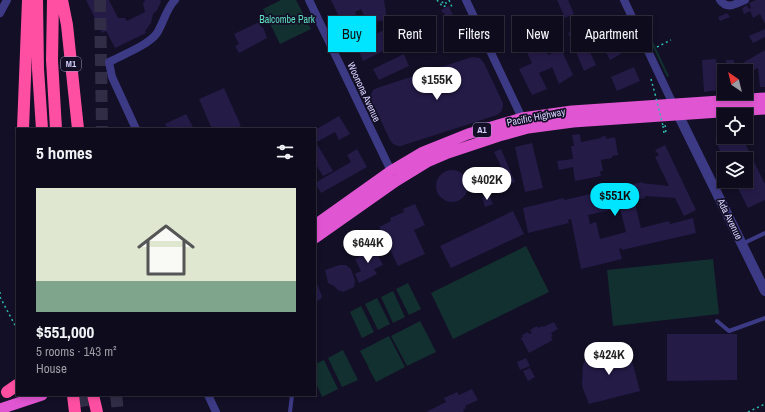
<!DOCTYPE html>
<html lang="en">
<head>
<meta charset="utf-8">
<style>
  body { margin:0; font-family:"Archivo Narrow",sans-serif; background:#1c1929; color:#f1f3f6; height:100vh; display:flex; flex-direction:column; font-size:15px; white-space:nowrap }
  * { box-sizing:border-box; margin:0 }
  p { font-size:13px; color:#9b9ba3 }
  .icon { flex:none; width:22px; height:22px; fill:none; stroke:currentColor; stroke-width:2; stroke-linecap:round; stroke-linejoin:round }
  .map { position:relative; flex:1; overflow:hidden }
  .sheet { position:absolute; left:16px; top:128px; width:300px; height:268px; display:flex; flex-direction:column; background:#0e0b1c; border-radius:0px; box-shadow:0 2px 6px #0003,0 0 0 1px #2e2b3b }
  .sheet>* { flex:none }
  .guide { position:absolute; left:328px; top:16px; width:377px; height:36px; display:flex; gap:8px }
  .needle { width:26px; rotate:325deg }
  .fabs { position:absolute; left:717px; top:64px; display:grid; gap:8px }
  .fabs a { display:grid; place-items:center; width:36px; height:36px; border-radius:0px; background:#0e0b1c; box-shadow:0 2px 6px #0003,0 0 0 1px #2e2b3b; font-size:20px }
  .price { position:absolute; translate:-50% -34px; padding:0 9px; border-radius:14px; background:#fff; color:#222; font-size:13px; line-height:26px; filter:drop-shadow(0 1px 2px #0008) }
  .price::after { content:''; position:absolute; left:50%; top:24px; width:12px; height:9px; margin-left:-6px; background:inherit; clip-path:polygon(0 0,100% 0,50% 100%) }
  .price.on { background:#00e5ff; color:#111 }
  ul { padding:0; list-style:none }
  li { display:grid; align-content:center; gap:8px; height:212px; padding:0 20px }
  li+li { border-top:1px solid #2e2b3b }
  li span { display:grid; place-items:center; height:124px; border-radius:0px; color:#555 }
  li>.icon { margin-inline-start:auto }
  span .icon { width:72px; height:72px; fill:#fffc; stroke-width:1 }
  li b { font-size:17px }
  h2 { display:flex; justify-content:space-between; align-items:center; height:48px; padding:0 20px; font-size:17px }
  .chip { padding:0 14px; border-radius:0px; background:#0e0b1c; box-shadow:0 2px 6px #0003,0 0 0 1px #2e2b3b; font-size:14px; line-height:36px }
  .chip.on { background:#00e5ff; color:#111 }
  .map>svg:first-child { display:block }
  .green { fill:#12302f }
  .building { fill:#241b47; fill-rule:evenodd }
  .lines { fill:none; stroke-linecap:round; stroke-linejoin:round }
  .motorway-tunnel { stroke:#312d47; stroke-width:12; stroke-dasharray:12 6; stroke-linecap:butt }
  .path { stroke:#2fb8b0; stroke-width:1.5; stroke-dasharray:2 3; stroke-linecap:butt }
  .service { stroke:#3d3a85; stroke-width:4 }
  .minor { stroke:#3d3a85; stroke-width:8 }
  .tertiary { stroke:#3d3a85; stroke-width:10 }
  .trunk { stroke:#e055d1; stroke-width:11 }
  .motorway { stroke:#ff4fa3; stroke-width:12 }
  .path-bridge { stroke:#2fb8b0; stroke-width:1.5; stroke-dasharray:2 3; stroke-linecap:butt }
  .labels { text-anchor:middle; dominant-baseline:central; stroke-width:3.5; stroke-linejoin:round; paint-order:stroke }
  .shield { fill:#130f26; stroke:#9e99be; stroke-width:1 }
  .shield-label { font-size:9px; font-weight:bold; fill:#d9d4ff }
  .park-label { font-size:10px; fill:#5fe0c0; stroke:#130f26 }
  .street-label { font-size:10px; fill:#d9d4ff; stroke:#130f26 }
</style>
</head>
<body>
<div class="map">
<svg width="765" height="412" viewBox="0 0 765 412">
  <rect width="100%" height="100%" fill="#130f26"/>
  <path class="green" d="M281 0H296L311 29 280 44 263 9Z
    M647 29 669 76 667 77 645 30Z
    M526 246 549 292 453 339 431 293Z
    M713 259 719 314 613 326 607 270Z
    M408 283 421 309 409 315 396 289Z
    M393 291 405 317 393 323 381 297Z
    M377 298 390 324 378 330 365 304Z
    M361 306 374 332 362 338 350 312Z
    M420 321 428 336 426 337 428 336 436 352 407 366 391 336Z
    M389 336 405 367 376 382 368 367 370 365 368 366 360 351Z
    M343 350 358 380 342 387 328 358Z
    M324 360 338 389 322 397 315 381V364Z"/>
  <path class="building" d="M86 0H109L118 18H125L127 21 145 12 143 4 145 0H160L161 2 157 10 153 14 151 23 145 31 146 33 115 48 106 31 102 33Z
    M331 0H384L387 20 373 22 372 19 367 22 361 9 355 12 357 16 342 23Z
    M557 0H568L574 14 565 18Z
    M756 0H765V24L760 14 753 18 750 11 744 14 742 8 747 5 749 9 751 8 749 3Z
    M449 6 455 20 449 23 444 13H443L441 10Z
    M727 13 730 17 720 21 718 17Z
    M604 17 621 54 610 60 602 44 589 50 596 65 584 71 568 33 579 28 582 35 595 29 592 23Z
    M259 22 261 27H263L267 38 239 53 235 46 239 44 234 34Z
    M765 29V37L753 43 749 36Z
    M384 30 391 47 363 61 356 44Z
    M538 40 539 42 541 41 548 55 561 49 573 75 559 84 552 67 551 68 539 73 547 89 532 95 519 69 532 63 525 48 528 47 527 46Z
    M765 50V87H760L758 68 746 74V71H742L739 65Z
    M404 54 409 66 379 80 373 69Z
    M472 57 480 58 484 63 503 103V107L501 112 497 115 401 146H398L393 144 390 140 371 100V95L373 90 377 88Z
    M716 59 717 69 727 68 726 60H734L735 71H724V75L718 76 719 90 704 92 702 60Z
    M634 67 640 81 617 91 611 77Z
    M224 88 241 126 234 129H212L199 99Z
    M186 114 194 129H168L165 124Z
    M339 116 350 134 339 140 335 132 315 143V130Z
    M580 134 581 142 601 138V137L606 136V139L615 137 618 155 612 156V158L601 160 603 171H600L601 176 575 181 573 167 559 170 557 161 573 159 571 146H574L572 135Z
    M724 136V137H742L765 184V200L748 208 734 181H746V159H724L715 140Z
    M532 143 543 188 525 192 515 147Z
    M317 144 333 171 323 176 315 163V145Z
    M665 145 696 210 684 216 675 198 645 196V198L634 200 641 228 669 221 670 224 693 218 696 233 622 250 621 248 619 249 622 259 581 269 571 219 568 220 569 223 528 233 523 208 564 198V200L642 182V183L669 186 655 157 659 155 655 150ZM620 208 626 232 600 239 596 222 590 224 588 215Z
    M357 149 367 167 321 193 315 183 351 162 347 155Z
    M501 149 515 182 510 184 494 152Z
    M436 186a16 16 0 1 1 32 0a16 16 0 1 1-32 0Z
    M490 185a7 7 0 1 1 14 0a7 7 0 1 1-14 0Z
    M489 195 493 204 485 207 482 198Z
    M415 204 425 225 414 230 425 254 398 266 379 227 391 221 390 218 404 212 403 209Z
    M513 211 524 234 451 268 440 246Z
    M373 246 383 265 374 269 377 274 359 283 355 274 361 271 355 259 359 257 358 254Z
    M339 265H346L351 269 355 281 354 287 343 292 338 290 334 286 328 283 325 270Z
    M315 279 322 296 321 299 315 302Z
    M554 322 558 329 551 333 553 336 551 337 553 340 529 353 521 338 523 337 522 335 528 332 529 334 532 333 530 330 537 326 538 328 542 326 543 327Z
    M667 334H737V380L667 381Z
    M628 346 640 391 589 404 583 389 582 384 583 365 586 357Z
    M526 358 530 366 520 370 517 362Z
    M530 368 535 377 528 381 523 371Z
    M472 389 478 400 465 406 466 408 463 410 464 412H426L446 402 444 398 457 392 459 395Z"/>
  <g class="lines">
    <path class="motorway-tunnel" d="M100 0 102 129
      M81 395 84 412
      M116 395 118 412"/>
    <path class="path" d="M437 0 443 7 447 5 445 1 441 3
      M449 0 452 7
      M657 47 671 40
      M651 79 655 94
      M663 126 664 133H666L665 125
      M0 292V297L17 329
      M748 412 765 404"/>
    <path class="service" d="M742 244 765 233
      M717 321 729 331 765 318
      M290 412 292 395"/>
    <path class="minor" d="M309 0 391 171
      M466 0 522 118
      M624 0 673 104
      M720 0C727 10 736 4 745 0
      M0 13 7 0
      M136 129 112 77 109 62C122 55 149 45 157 33 164 22 166 9 175 0
      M208 395 216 412"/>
    <path class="tertiary" d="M675 108 765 291"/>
    <path class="trunk" d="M315 225 391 171 423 152 468 134 522 118 572 111 765 98
      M315 238 396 181 427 162 448 153 499 136 528 128 573 122 765 109
      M0 409 42 395"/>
    <path class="motorway" d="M37 0 38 69 42 129
      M53 0 52 60 56 129
      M62 0 67 25 78 129
      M23 129 28 0
      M7 392 17 385
      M73 395 75 412
      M93 395 97 412"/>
    <path class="path-bridge" d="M655 94 663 126"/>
  </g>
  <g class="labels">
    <g class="shield">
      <rect x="61" y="57" width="20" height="14" rx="3"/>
      <rect x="473" y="123" width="18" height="14" rx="3"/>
    </g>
    <g class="shield-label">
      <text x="71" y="64">M1</text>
      <text x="482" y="130">A1</text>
    </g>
    <g class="park-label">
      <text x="287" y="19">Balcombe Park</text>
    </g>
    <g class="street-label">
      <text transform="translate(364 92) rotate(65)">Woonona Avenue</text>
      <text transform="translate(536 117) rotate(-11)">Pacific Highway</text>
      <text transform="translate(730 219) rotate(64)">Ada Avenue</text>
    </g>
  </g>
</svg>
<div class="fabs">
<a><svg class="needle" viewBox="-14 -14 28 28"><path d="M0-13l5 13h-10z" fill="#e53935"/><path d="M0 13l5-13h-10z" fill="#9b9ba3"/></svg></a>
<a><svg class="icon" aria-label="locate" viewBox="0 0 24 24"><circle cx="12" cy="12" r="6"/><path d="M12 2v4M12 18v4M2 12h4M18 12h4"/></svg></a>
<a><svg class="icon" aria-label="layers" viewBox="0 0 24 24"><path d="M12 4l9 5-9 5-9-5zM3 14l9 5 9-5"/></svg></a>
</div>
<b class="price" style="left:437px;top:101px">$155K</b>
<b class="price" style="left:487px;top:201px">$402K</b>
<b class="price on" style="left:615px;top:217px">$551K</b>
<b class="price" style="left:368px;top:264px">$644K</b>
<b class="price" style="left:609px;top:376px">$424K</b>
<div class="guide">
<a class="chip on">Buy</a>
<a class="chip">Rent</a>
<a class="chip">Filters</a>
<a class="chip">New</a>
<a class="chip">Apartment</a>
</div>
<section class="sheet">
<h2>5 homes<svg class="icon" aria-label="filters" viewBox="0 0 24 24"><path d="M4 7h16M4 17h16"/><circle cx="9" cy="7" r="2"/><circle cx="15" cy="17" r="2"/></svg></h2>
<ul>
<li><span style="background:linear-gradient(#dfe7d0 75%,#7fa58c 0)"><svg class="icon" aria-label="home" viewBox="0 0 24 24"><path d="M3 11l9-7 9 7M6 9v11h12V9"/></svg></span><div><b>$551,000</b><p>5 rooms · 143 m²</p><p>House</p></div></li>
</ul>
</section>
</div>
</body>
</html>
